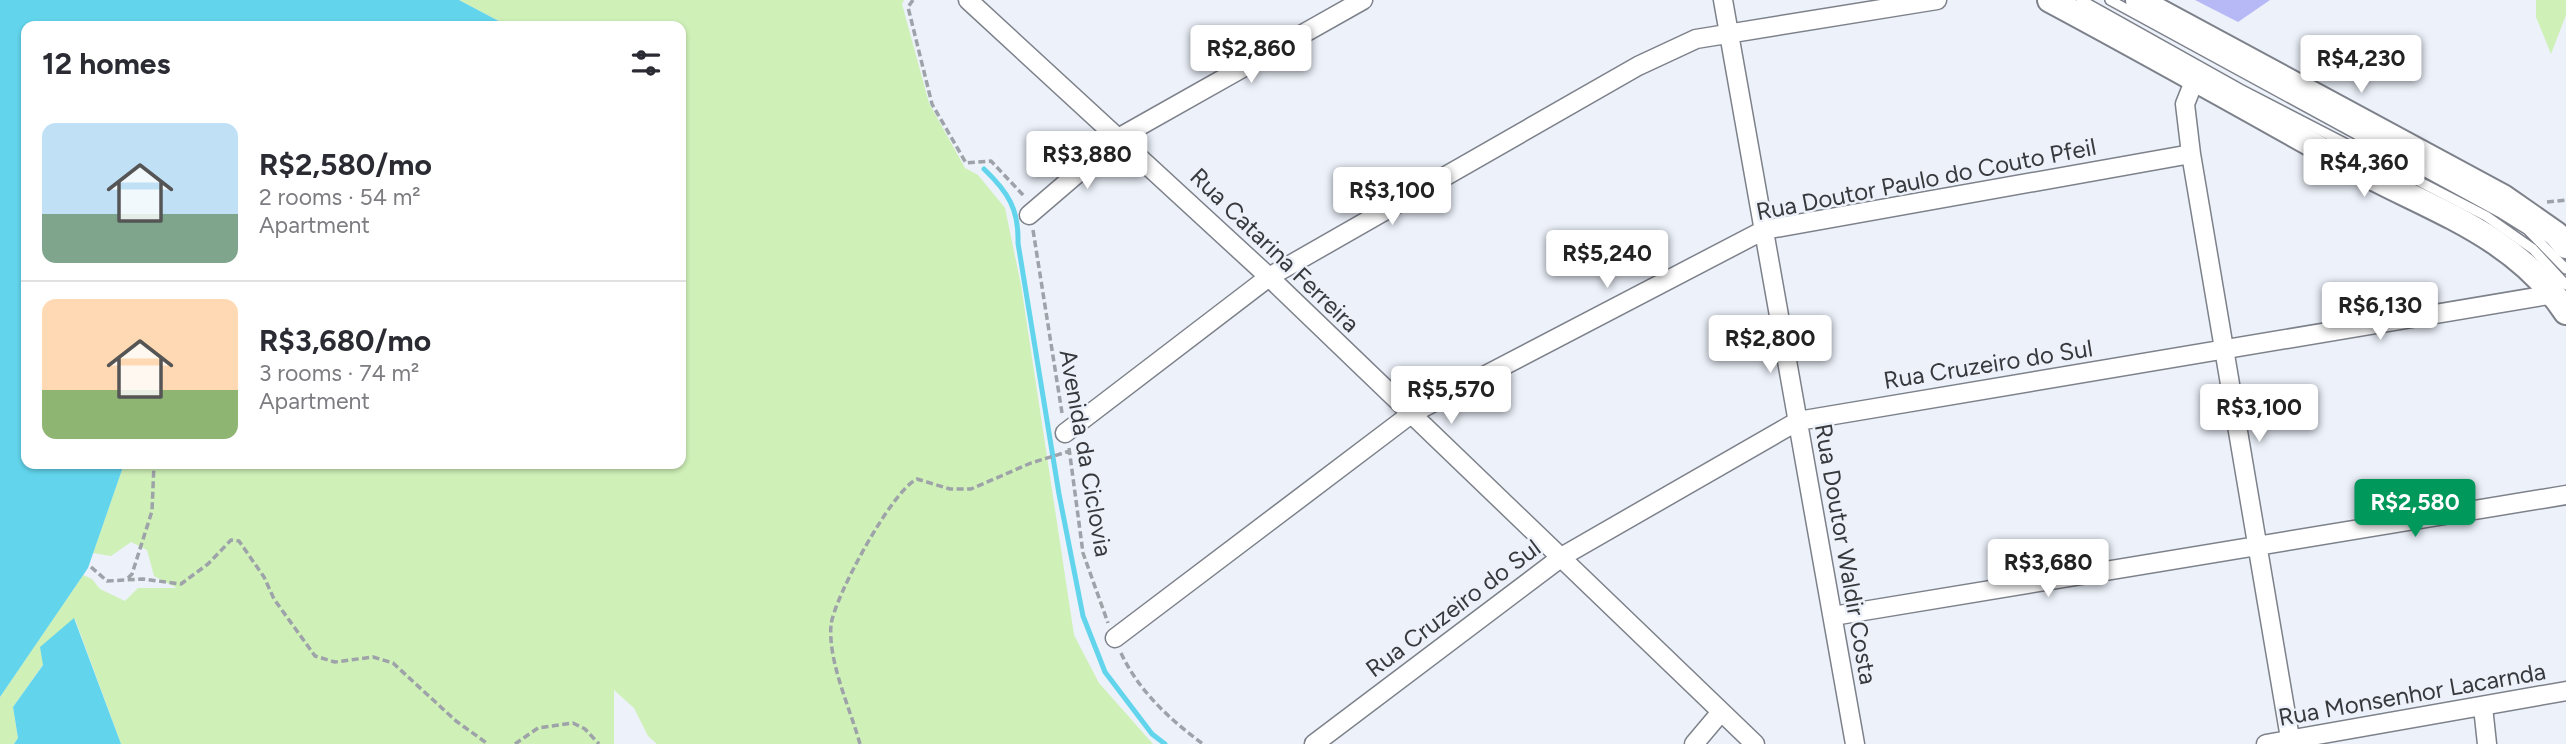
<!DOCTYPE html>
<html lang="en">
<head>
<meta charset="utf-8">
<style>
  body { margin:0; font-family:Figtree,sans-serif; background:#f7f7f7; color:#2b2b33; height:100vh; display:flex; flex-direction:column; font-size:26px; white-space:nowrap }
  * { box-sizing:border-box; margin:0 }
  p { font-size:23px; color:#7c7c81 }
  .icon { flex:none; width:38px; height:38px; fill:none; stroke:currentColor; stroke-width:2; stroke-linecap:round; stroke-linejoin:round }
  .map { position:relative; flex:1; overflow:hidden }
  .details { position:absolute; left:21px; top:21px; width:665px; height:448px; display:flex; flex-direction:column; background:#fff; border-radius:14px; box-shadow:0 2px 5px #0004 }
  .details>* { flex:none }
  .price { position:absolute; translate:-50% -60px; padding:0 16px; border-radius:7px; background:#fff; color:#222; font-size:23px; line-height:46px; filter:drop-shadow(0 2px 4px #0008) }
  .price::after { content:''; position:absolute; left:50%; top:42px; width:21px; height:16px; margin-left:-10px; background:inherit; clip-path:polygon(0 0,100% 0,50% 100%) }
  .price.on { background:#00985b; color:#fff }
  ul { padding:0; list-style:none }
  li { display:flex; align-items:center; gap:21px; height:175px; padding:0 21px }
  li+li { border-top:2px solid #e1e1e2 }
  li span { display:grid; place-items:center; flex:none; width:196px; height:140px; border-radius:14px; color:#555 }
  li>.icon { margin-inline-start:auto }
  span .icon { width:84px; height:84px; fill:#fffc; stroke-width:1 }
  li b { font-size:30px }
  h2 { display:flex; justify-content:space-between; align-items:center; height:84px; padding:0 21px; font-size:30px }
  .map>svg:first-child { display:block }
  .green { fill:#cff0b7 }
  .water { fill:#62d5ec }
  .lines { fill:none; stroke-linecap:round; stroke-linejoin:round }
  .stream { stroke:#62d5ec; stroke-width:5 }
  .building { fill:#b7b8f6 }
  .service-casing { stroke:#7d818a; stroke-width:12 }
  .minor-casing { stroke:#7d818a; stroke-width:21 }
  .secondary-casing { stroke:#7d818a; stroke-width:28 }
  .path { stroke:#9ea2a9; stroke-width:3.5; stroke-dasharray:7 3.5; stroke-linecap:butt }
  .service { stroke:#fff; stroke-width:9 }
  .minor { stroke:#fff; stroke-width:18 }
  .secondary { stroke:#fff; stroke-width:24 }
  .labels { text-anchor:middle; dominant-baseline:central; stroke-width:5; stroke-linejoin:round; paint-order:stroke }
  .street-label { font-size:24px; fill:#37393d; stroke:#ecf1fa }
</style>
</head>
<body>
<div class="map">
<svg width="2566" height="744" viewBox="0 0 2566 744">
  <rect width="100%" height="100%" fill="#ecf1fa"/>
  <path class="green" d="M459 0H904L902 4 929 103 965 168 978 175 1005 208 1021 285 1074 635 1099 683 1153 744H657L648 736 634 708 614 690V744H121L75 619 13 707 18 738 14 744H0V697L83 575 92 579 100 589 125 601 138 588H177L154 576 147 550 131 542 111 556 93 553 124 464H681V26H508Z
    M2536 0H2566V15L2551 54 2536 17Z"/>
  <path class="water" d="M0 0H459L508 26H26V464H124L88 568 0 697Z
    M74 618 121 744H14L18 738 13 707 43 665 40 647Z"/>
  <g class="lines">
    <path class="stream" d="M984 169C1008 192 1019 209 1018 243L1059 494 1083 616 1105 672 1152 734 1165 744"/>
  </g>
  <path class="building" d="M2195 0H2270L2238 22Z"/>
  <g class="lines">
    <g class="service-casing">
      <path id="service" d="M2081 0 2240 89 2486 216 2533 249 2566 285
        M2110 0 2499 212 2528 230 2566 269"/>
    </g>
    <g class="minor-casing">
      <path id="minor" d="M968 0 1269 277 1755 744
        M1723 0 1855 744
        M2195 79 2185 104 2191 154 2291 744
        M1029 215 1120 137 1363 0
        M1065 433 1269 277 1638 66 1696 39 1937 0
        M1833 616 2566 495
        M1115 638 1411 414 1764 230 2191 154
        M2483 707 2487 744
        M1314 744 1563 556 1798 421 2554 294
        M1694 744 1721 712
        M2266 744 2566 691"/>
    </g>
    <g class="secondary-casing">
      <path id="secondary" d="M2050 0C2151 54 2250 110 2349 165 2428 209 2514 233 2566 312
        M2138 0 2503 197 2556 234 2566 246"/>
    </g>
    <path class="path" d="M913 0 908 7 932 104 966 163 991 161 1024 196
      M2547 202 2566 200
      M1033 230 1062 413
      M1069 448 1083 553 1108 623
      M91 567 107 581 143 579 181 584 208 564 231 540 239 541 264 577 274 599 315 656 335 662 373 657 393 663 456 721 488 744
      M128 578 132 574 152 511 154 464
      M1121 653C1138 690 1170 720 1203 744
      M515 744 538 728 573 723 585 729 599 744
      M860 744C850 708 828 662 831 625 834 598 892 490 917 479L950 489H971L1031 463 1070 451"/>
    <use href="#service" class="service"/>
    <use href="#minor" class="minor"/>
    <use href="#secondary" class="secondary"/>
  </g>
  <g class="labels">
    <g class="street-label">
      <text transform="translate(1926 179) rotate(-11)">Rua Doutor Paulo do Couto Pfeil</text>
      <text transform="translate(1275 250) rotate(44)">Rua Catarina Ferreira</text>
      <text transform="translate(1988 364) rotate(-9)">Rua Cruzeiro do Sul</text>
      <text transform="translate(1086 453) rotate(80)">Avenida da Ciclovia</text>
      <text transform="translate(1846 554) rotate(80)">Rua Doutor Waldir Costa</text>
      <text transform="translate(1453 608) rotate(-37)">Rua Cruzeiro do Sul</text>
      <text transform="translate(2412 694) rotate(-10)">Rua Monsenhor Lacarnda</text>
    </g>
  </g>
</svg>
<b class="price" style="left:1251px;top:85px">R$2,860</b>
<b class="price" style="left:2361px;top:95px">R$4,230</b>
<b class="price" style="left:1087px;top:191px">R$3,880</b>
<b class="price" style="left:2364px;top:199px">R$4,360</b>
<b class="price" style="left:1392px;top:227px">R$3,100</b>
<b class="price" style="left:1607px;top:290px">R$5,240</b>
<b class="price" style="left:2380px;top:342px">R$6,130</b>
<b class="price" style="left:1770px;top:375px">R$2,800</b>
<b class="price" style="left:1451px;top:426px">R$5,570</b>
<b class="price" style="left:2259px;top:444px">R$3,100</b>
<b class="price on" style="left:2415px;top:539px">R$2,580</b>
<b class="price" style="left:2048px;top:599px">R$3,680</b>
<section class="details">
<h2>12 homes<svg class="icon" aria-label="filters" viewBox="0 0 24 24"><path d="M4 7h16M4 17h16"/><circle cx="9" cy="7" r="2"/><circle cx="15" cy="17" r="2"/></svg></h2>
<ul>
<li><span style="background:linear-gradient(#bfe0f5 65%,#7fa58c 0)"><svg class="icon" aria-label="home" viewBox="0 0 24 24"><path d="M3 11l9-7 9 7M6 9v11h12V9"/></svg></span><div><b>R$2,580/mo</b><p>2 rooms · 54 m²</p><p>Apartment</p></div></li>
<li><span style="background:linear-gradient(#ffd9b3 65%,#8fb573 0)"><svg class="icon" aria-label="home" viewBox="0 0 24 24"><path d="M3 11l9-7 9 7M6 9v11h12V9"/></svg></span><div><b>R$3,680/mo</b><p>3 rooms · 74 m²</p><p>Apartment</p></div></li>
</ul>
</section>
</div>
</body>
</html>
